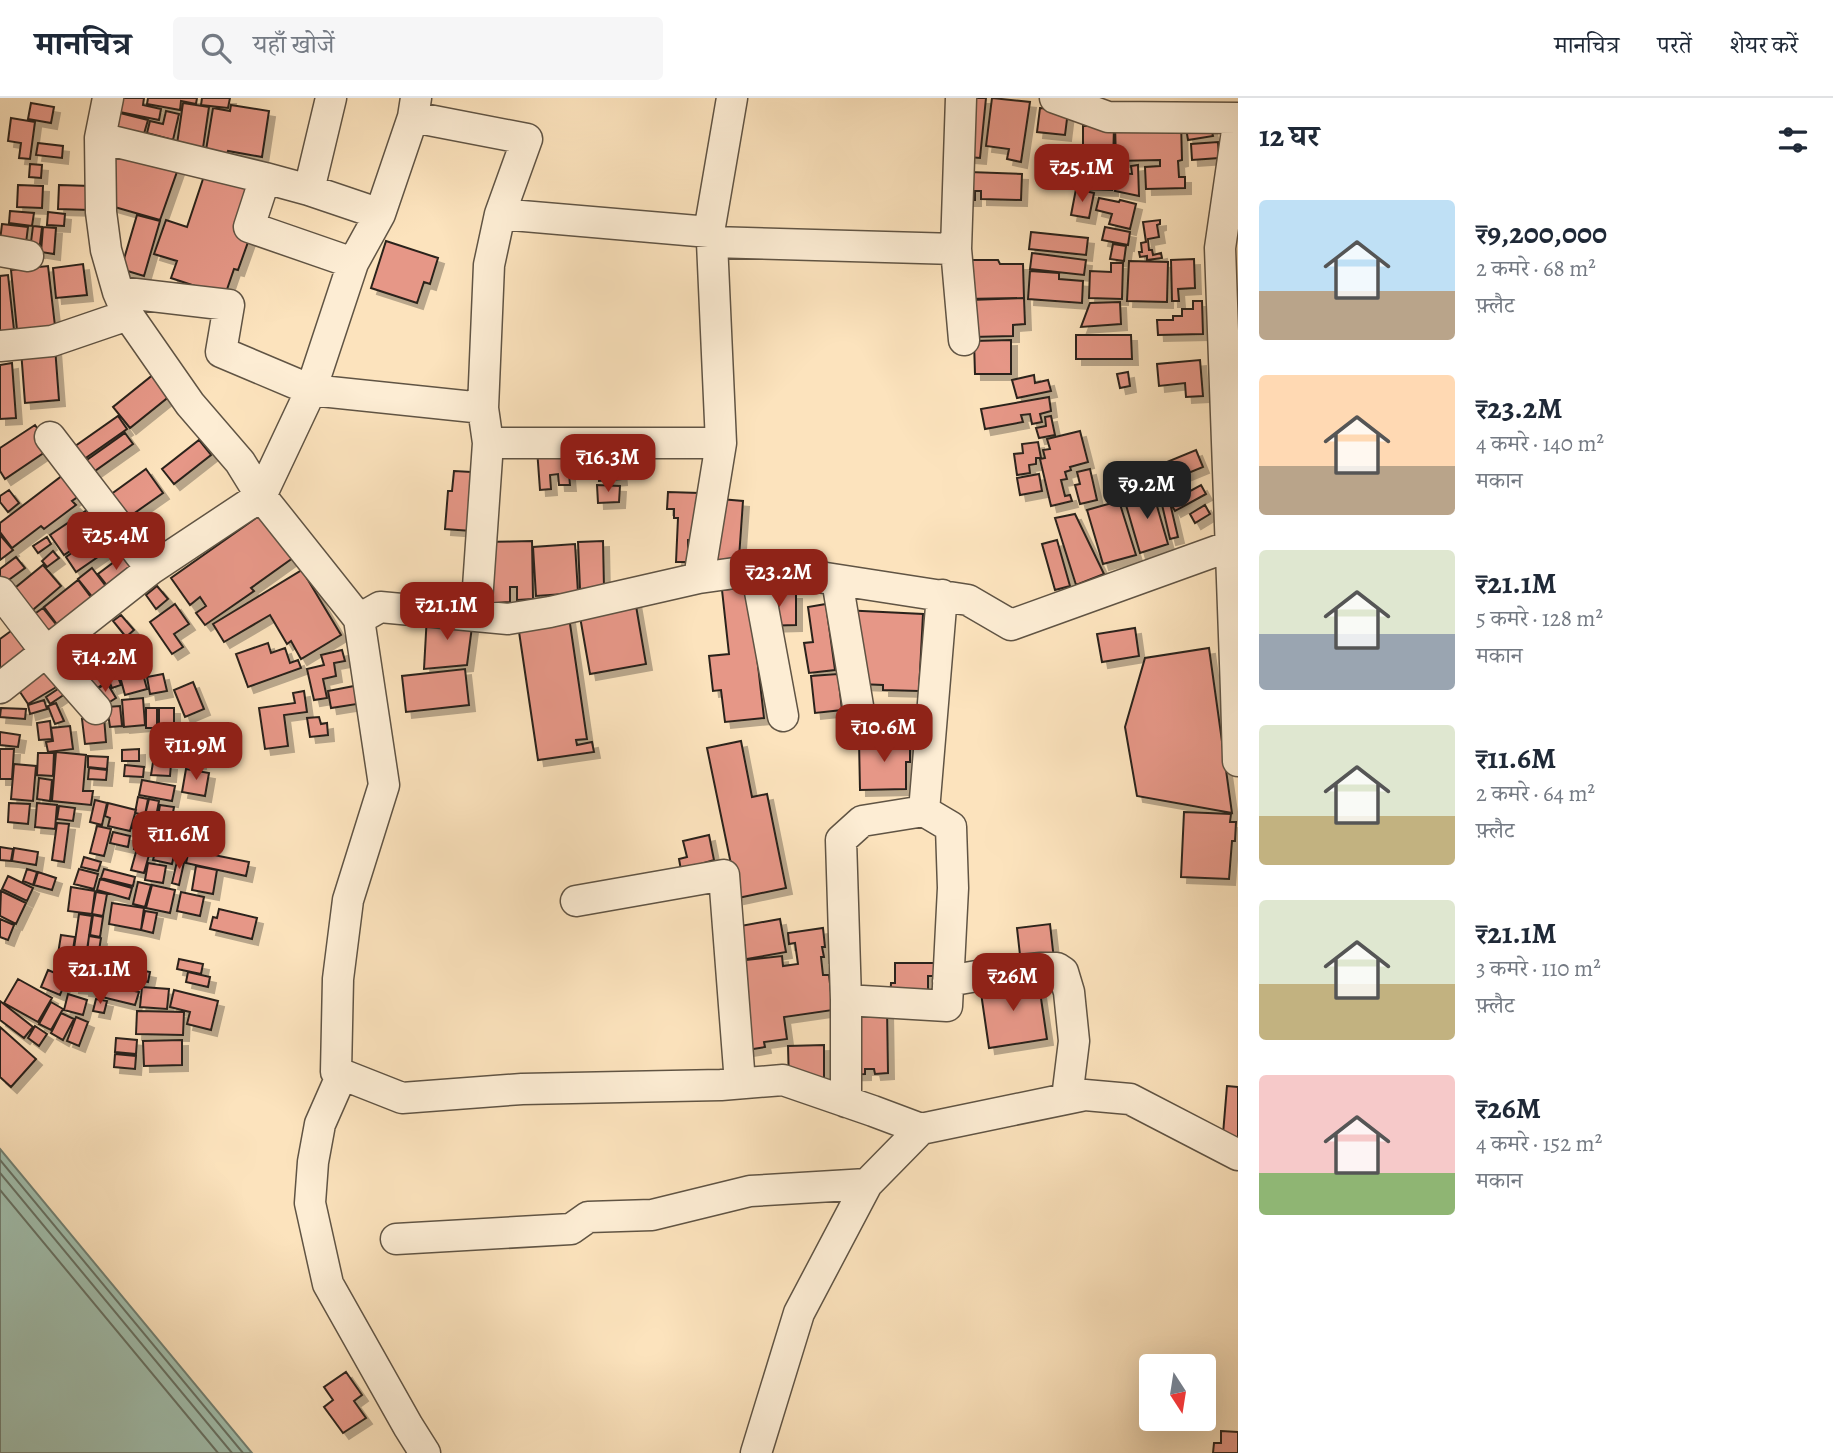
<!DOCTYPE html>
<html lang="hi">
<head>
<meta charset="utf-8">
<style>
  body { margin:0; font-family:Alegreya,"Noto Serif Devanagari",serif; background:#f6f6f7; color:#1f2937; height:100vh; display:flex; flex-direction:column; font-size:26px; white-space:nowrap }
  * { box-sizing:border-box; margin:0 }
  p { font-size:23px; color:#747a83 }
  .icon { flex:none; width:38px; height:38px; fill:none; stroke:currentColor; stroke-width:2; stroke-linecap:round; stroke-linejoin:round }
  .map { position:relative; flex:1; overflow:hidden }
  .side { display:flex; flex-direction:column; background:#fff; width:595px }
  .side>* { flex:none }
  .needle { width:46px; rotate:168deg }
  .buttons { position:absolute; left:1139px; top:1256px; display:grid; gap:14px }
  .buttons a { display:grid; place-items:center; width:77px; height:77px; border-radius:7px; background:#fff; box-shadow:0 7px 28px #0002; font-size:35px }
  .price { position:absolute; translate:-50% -60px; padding:0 16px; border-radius:14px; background:#8f2418; color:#fff; font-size:23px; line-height:46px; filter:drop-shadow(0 2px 4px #0008) }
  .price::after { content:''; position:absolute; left:50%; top:42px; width:21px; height:16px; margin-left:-10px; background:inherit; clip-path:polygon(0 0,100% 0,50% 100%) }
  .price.selected { background:#222; color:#fff }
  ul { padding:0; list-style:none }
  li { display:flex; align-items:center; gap:21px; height:175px; padding:0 21px }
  li span { display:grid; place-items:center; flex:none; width:196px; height:140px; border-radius:7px; color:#555 }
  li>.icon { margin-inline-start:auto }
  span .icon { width:84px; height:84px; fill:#fffc; stroke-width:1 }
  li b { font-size:30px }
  h2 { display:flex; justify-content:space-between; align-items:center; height:84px; padding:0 21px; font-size:30px }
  header { display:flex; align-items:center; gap:42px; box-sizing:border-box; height:98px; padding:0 35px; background:#fff; border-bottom:2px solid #e0e1e3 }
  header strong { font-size:33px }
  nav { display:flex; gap:38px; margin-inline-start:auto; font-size:24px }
  .search { width:490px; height:63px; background:#f6f6f7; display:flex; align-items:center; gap:18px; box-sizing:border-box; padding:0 24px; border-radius:7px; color:#747a83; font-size:26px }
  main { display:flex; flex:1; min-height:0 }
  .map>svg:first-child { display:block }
  .water { fill:#a0bead; stroke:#728073; stroke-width:2 }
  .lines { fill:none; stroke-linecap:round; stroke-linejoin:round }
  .shore { stroke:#667164; stroke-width:2 }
  .building { fill:#e69787; stroke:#2c241b; stroke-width:2; filter:url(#shadow) }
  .minor-casing { stroke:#605444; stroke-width:33 }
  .minor { stroke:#fdedd4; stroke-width:30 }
</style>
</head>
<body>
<header>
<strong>मानचित्र</strong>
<div class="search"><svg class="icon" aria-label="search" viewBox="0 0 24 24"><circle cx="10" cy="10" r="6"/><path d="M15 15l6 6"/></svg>यहाँ खोजें</div>
<nav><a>मानचित्र</a><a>परतें</a><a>शेयर करें</a></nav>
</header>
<main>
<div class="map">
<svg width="1238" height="1355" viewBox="0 0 1238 1355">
  <defs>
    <filter id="shadow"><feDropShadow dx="6" dy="6" stdDeviation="0" flood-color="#0004"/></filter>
  </defs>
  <rect width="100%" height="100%" fill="#fce3bd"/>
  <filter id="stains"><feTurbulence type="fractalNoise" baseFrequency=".00286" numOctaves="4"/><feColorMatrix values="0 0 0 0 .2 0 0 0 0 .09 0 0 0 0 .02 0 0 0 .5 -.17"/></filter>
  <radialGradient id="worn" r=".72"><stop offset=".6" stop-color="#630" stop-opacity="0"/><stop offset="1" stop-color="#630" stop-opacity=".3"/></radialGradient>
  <path class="water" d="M0 1051 252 1355H0Z"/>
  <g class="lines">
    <path class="shore" d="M0 1062 243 1355
      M0 1075 232 1355
      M0 1092 218 1355"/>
  </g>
  <path class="building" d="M118 0H144L143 7 161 11 159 22 115 13Z
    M148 0H197L196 6 181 3 180 12 147 6Z
    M202 0H230L228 10 201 7Z
    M975 0H986L980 60 969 59Z
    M992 0 1030 4 1021 64 1007 61 1009 51 986 48Z
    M31 5 54 9 51 25 28 21Z
    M183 5 209 9 203 50 177 46Z
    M231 7 269 13 262 59 228 53 227 56 206 52 213 10 230 13Z
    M1040 10 1068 13 1065 37 1037 34Z
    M166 13 179 16 173 42 147 35 150 23 163 26Z
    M120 15 148 22 143 39 115 31Z
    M11 20 35 24 30 61 19 60 21 45 8 43Z
    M1181 24 1182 62 1178 63 1179 79H1185V90L1146 91 1145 69 1160 68V62L1116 63 1115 26Z
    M1210 26 1213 38 1188 42 1186 30Z
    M1083 28H1114L1113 67 1077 66 1078 47H1083Z
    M1218 44 1219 60 1192 62 1191 46Z
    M38 45 63 48 62 60 36 57Z
    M113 45 179 68 160 122 111 108Z
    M30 66 42 67 41 80 29 79Z
    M1138 67 1139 98 1115 93 1117 75 1132 76 1131 68Z
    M206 72 255 88 252 133 238 172 234 171 223 203 198 189 171 180 177 163 154 156 166 122 187 129Z
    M1107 72 1112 73V92L1080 91 1081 77H1091V74H1100L1099 79 1106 81Z
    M969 74 1022 76 1021 102 981 101V93H975V102H968Z
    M18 87 43 88 42 110 17 109Z
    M59 87 91 88 90 112 58 111Z
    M1076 91 1094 95 1089 120 1071 117Z
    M1099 100 1119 104 1120 102 1136 106 1130 131 1109 126 1112 116 1096 112Z
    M10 113 34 115 32 128 9 125Z
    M48 114 65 116 64 128 47 127Z
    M137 117 160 123 144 178 121 171Z
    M1160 122V126L1157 127 1159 139 1148 141 1149 152H1152L1153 157 1161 155 1162 160 1147 162V158L1140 159 1139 154H1142L1141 145 1146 144 1143 124Z
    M2 126 28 129 25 153 0 143Z
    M33 128 42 129 39 154 30 152Z
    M43 129 56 130 54 156 41 154Z
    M1105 129 1130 134 1128 147 1102 142Z
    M1031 134 1088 140 1086 157 1029 151Z
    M386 143 438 160 430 186 424 184 417 205 371 190Z
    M1113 146 1126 148 1124 163 1110 161Z
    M1032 155 1086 162 1084 177 1030 171Z
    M1194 161 1195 190 1178 191 1179 203H1172L1171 162Z
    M964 162H998L1000 166H1023L1024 200 965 201Z
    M1129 163 1168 164 1167 204 1127 203Z
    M1111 165H1123L1122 201 1089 200 1090 173 1111 174Z
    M83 166 87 197 56 200 53 170Z
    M48 168 55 228 17 232 11 172Z
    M1030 173 1059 175V181L1083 183 1082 205 1028 201Z
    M8 177 14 232 0 234V178Z
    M1024 200 1025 226 1013 227V238L972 239 970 202Z
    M1193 203H1202L1203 236 1158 237 1157 222H1173V218H1182V211H1193Z
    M1120 204 1121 226 1081 229 1090 205Z
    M1076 237H1131L1132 261H1076Z
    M1011 242V276H975L974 243Z
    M55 249 59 302 25 305 21 252Z
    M1200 262 1203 298 1186 299 1185 285 1159 288 1157 266Z
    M12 265 16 320 0 321V267Z
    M1128 274 1130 288 1120 290 1117 276Z
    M154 276 171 297 130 330 113 309Z
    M1034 277 1035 285 1048 282 1051 293 1017 300 1012 282Z
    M1049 299 1051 313 1040 316 1042 324 1032 326 1030 316 1021 317 1023 324 985 331 981 311Z
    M118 318 127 331 80 364 71 351Z
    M1051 318 1055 337 1039 340 1036 330 1046 328 1045 319Z
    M35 327 51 350 5 381 0 373V350Z
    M1080 333 1088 364 1070 369 1071 372 1065 374 1067 381 1061 382 1065 398 1070 397 1072 403 1051 408 1040 361 1045 360 1043 352 1050 351 1047 341Z
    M125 335 133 346 92 375 84 364Z
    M199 342 211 357 174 386 162 371Z
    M1038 344 1041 360H1036V366L1029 367 1030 375 1017 377 1014 356 1023 355 1022 346Z
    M584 347 586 364 568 365 570 387H559L558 376 550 377 551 391 540 392 537 351Z
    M1196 352 1203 369 1169 383 1162 366Z
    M619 356 621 381 599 383 598 368 604 367 603 357Z
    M146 371 163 395 126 421 110 397Z
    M1090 371 1097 402 1080 406 1075 387 1080 386 1077 374Z
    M454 373 489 375 485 434 445 431 448 393H452Z
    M1039 376 1042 393 1020 397 1017 380Z
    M63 377 79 398 72 403 76 407 44 431 41 428 12 450 0 434V425Z
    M1165 379 1167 389 1176 387 1177 393 1165 396 1167 405H1170L1178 439 1170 441 1156 381Z
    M1150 384 1168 446 1140 455 1126 407Z
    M597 387 620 388 619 404 598 405Z
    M1201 387 1206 396 1175 413 1170 404Z
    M9 392 19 405 8 414 0 404V398Z
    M668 394 699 395 698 442H688V464H676L678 420H674V411H667Z
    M708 400 743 403 738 474 703 471Z
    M1119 403 1136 457 1103 466 1087 412Z
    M1205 407 1210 416 1195 425 1190 416Z
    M93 408 107 428 64 457 50 437Z
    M266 413 297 457 251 490 254 493 205 527 196 515 206 508 200 499 190 507 171 480Z
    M1075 416 1104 476 1076 487 1055 420Z
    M108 430 118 445 76 474 66 459Z
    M0 437 13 452 0 462Z
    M47 439 51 446 38 455 33 448Z
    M1057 442 1070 488 1055 492 1042 446Z
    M532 443 533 501 517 502V489H510V504L493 505 492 498H485L484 444Z
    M603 443 604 490 580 491 578 444Z
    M575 446 578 495 536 498 533 449Z
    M53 453 59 460 47 469 42 463Z
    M122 458 133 472 109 490 98 476Z
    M16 459 25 470 3 486 0 482V471Z
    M43 467 61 488 28 516 10 494Z
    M92 470 108 491 94 501 78 481Z
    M302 472 341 537 301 561 291 543 287 546 270 517 224 544 213 526Z
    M78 482 93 502 59 529 44 509Z
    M157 488 168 501 156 511 146 497Z
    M749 489 764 620 725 624 721 592 713 593 709 558 729 556 722 492Z
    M762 495H796V527L762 528Z
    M635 502 646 566 590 576 579 513Z
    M175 506 189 526 174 536 183 549 172 556 150 524Z
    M826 506 835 572 809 575 804 545 813 544 808 509Z
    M43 510 60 531 50 539 33 517Z
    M842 512 923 516 919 593 883 592V587L859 586Z
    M121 517 134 532 126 539 113 523Z
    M427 517 473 521 467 567 424 571Z
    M569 519 587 641 576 642 577 647 592 644 594 654 538 662 518 527Z
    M15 530 33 552 0 578V541Z
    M88 530 103 552 74 572 59 551Z
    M1135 530 1139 558 1102 564 1097 536Z
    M268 545 271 555 285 550 290 565 298 562 301 570 248 589 236 556Z
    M1209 550 1232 715 1137 698 1125 629 1145 560Z
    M342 552 345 563 334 565 336 578 323 581 327 600 314 602 307 571 324 567 321 557Z
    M137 554 147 591 125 597 115 560Z
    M48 560 63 585 28 606 12 582Z
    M99 560 106 569 85 584 78 574Z
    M465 571 469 607 406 614 402 578Z
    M102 574 108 583 91 594 85 585Z
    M116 574 121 587 112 590 107 577Z
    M163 576 167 593 150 596 147 579Z
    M838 576 842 612 815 615 811 578Z
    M193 584 204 611 185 619 174 592Z
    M107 585 116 600 103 608 94 593Z
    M64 587 68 594 50 606 46 599Z
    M354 588 357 606 331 610 328 593Z
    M304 593 307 614 284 617 288 648 265 651 259 610 295 605 293 595Z
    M143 600 145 627 124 629 122 602Z
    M44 602 47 611 30 616 28 607Z
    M56 605 64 623 55 626 48 608Z
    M120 608 122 628 110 629 107 609Z
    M1 610 26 611 25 621 0 619Z
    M146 610H157V630H146Z
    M159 610H174V636H159Z
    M104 619 106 644 85 646 82 621Z
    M319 619 321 626 327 625 328 637 310 639 307 620Z
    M50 623 52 641 39 642 37 625Z
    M70 628 73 651 48 654 46 644 53 643 51 630Z
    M0 634 20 637 18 649 0 647Z
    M155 639 174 640 173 648 155 647Z
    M910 642V664H906V691L860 692 859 643Z
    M741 643 752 699 767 696 786 790 738 800 707 650Z
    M155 647 173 648 171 663 153 662Z
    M178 649 202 653 200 665 176 662Z
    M0 651H14L12 681H0Z
    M139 651V663H122V652Z
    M56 654 86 657 83 693H93L91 707 52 703Z
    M38 655H54L53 678 37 677Z
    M88 658 108 659 107 671 88 669Z
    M153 664 171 666 170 678 151 677Z
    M14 666 36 668 33 703 11 701Z
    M125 667 144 669 143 679 124 678Z
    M89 670 107 672 106 682 88 681Z
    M186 671 209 675 205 698 182 694Z
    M39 680 52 682 50 703 37 701Z
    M142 682 175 688 172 703 139 697Z
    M138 699 148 701 145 717 135 715Z
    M149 701 159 703 156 719 145 717Z
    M95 702 107 705 102 727 90 724Z
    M9 705 30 706 28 726 8 724Z
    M37 705 57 707 55 731 35 729Z
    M108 705 136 712 130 733 108 728 110 720 105 718Z
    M160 707 174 709 171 726 157 724Z
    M59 708 75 710 73 723 57 721Z
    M1184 714 1231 716 1230 724H1236L1235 743H1232L1229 781 1181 779Z
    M134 721 154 725 152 734 132 730Z
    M57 725 69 726 64 764 52 762Z
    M155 725 178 731 175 741 152 735Z
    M97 728 111 731 104 758 90 755Z
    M181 728 211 732 209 743 180 739Z
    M113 734 130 738 128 749 110 745Z
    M138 735 157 739 154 755 134 751Z
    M709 737 714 762 681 772 679 761 687 759 683 743Z
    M159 740 177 744 172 766 153 762Z
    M0 749 13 751 11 763 0 762Z
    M14 750 38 754 36 767 12 763Z
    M189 752 249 764 246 778 186 765Z
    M136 754 149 757 144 775 131 772Z
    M84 759 101 764 98 773 81 769Z
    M178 759 185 760 179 787 172 785Z
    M148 765 166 768 163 785 145 782Z
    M196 768 217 772 213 796 192 792Z
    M27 771 37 774 33 787 23 783Z
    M79 771 98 776 94 791 74 786Z
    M104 771 135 779 133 788 101 780Z
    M38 774 56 780 52 792 34 787Z
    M8 778 33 790 27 803 2 791Z
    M100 781 132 790 129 801 97 792Z
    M138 784 151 787 145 809 133 806Z
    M152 787 175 792 170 815 146 810Z
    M71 789 95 793 92 816 68 813Z
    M1 793 26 805 16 826 0 818Z
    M96 794 107 796 103 818 92 816Z
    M181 794 204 799 200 818 177 813Z
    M112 805 144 810 141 832 109 826Z
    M219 811 257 820 252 841 210 831 213 819 217 820Z
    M145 813 157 815 153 835 141 832Z
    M79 816 92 818 87 852 74 850Z
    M93 817 103 819 100 839 90 837Z
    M0 821 14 827 8 842 0 839Z
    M780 821 786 854 741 862 735 829Z
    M1050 826 1055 871 1022 875 1017 830Z
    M823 830 825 849H822L824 859H821L823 877H829L833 912 784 919 787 941 764 944 765 949 747 952 737 863 782 858 783 868 798 866 795 845 789 846 788 835Z
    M61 837 75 839 72 858 58 856Z
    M89 838 101 840 97 865 86 863Z
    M179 861 203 866 201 876 177 871Z
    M895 865H936V878H928V907L890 906 891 885H895Z
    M114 867 150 874 148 884 112 876Z
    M87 868 95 870 91 893 83 892Z
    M75 869 85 870 82 890 73 889Z
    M48 872 67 880 60 897 41 889Z
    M188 874 210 879 208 889 186 884Z
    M97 876 119 879 118 888 96 885Z
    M1038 880 1047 941 989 950 980 888Z
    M18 881 52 900 38 924 4 905Z
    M117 889 139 894 135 907 102 899 104 890 116 892Z
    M142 889 169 891 167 911 140 909Z
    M174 892 218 903 211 932 187 926 190 914 170 909Z
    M68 896 87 902 83 917 64 912Z
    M96 901 107 903 104 915 93 913Z
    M0 903 33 929 24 940 0 922Z
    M51 904 63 911 51 932 39 926Z
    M887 909 888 975 875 976 874 971H865V976L834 977 850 910Z
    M137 913 184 914 183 937 136 936Z
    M61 915 74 921 63 942 51 935Z
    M76 919 88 924 79 948 67 943Z
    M35 928 47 936 39 948 28 940Z
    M0 929 36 961 11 989 0 979Z
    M116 940 137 942 136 956 115 954Z
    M182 942V967L144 968 143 943Z
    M824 947V983L789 984 788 948Z
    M115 956 136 958 135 971 114 969Z
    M1227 988 1238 989V1049L1222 1048Z
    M346 1274 362 1297 354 1303 366 1320 343 1335 324 1309 333 1302 324 1289Z
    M1221 1333 1238 1334V1355H1213L1214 1345H1221Z"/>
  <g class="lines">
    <g class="minor-casing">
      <path id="minor" d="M108 0 100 40 101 114 106 152 118 194 128 217 190 306 240 364 261 398 359 521 384 687 348 802 338 881 336 974 402 1000 522 991 721 987 783 982 873 1013 921 1031 1085 997 1130 1001 1238 1057
        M961 0 956 151 964 242
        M1055 0 1108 19 1238 20
        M413 19 527 41 500 116 709 134 732 0
        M1238 26 1220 150 1236 593H1238
        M100 40 265 80 309 92 380 116
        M265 80 249 129 353 165
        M309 92 331 0
        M0 153 28 158
        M118 194 229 207 221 254 311 292 483 310 488 345H721L712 144 956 151
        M0 248 52 243 128 217
        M483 310 489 167 500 116
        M50 339 151 471
        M756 472 783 618
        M699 480 721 345
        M837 482 858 608
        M0 494 46 554 96 611
        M476 518 488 345
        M359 521 380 509 508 521 550 514 699 480 756 472 826 480 968 502 1011 527 1230 448
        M0 590 151 471 261 398 311 292 353 165 380 116 413 19 416 0
        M1236 593 1238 663
        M924 713 862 723 841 742 846 902 947 908 953 790 951 729 924 713 942 497
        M576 803 724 777 740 985
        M948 883 1000 874 1041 870H1057L1063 874 1069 894 1074 943 1067 1000
        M846 902V1004
        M342 976 320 1026 313 1064 310 1105 328 1186 408 1328 425 1355
        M396 1141 571 1131 588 1119 652 1117 750 1093 867 1086
        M756 1355 799 1215 867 1086 921 1031"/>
    </g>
    <use href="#minor" class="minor"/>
  </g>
  <rect width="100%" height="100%" filter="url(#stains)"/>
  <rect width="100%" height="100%" fill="url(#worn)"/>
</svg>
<div class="buttons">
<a><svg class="needle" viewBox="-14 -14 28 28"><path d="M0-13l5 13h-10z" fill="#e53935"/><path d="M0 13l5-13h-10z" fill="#747a83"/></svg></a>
</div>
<b class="price" style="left:1082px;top:106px">₹25.1M</b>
<b class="price" style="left:608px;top:396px">₹16.3M</b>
<b class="price selected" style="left:1147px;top:423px">₹9.2M</b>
<b class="price" style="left:116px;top:474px">₹25.4M</b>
<b class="price" style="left:779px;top:511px">₹23.2M</b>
<b class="price" style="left:447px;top:544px">₹21.1M</b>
<b class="price" style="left:105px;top:596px">₹14.2M</b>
<b class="price" style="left:884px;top:666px">₹10.6M</b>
<b class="price" style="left:196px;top:684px">₹11.9M</b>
<b class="price" style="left:179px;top:773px">₹11.6M</b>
<b class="price" style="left:100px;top:908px">₹21.1M</b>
<b class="price" style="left:1013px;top:915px">₹26M</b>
</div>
<section class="side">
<h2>12 घर<svg class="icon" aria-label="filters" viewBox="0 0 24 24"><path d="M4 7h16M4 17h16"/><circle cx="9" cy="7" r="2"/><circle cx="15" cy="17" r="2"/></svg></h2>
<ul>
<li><span style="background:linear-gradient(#bfe0f5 65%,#b9a48a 0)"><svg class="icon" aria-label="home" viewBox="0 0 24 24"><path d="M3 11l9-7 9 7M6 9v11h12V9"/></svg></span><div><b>₹9,200,000</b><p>2 कमरे · 68 m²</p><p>फ़्लैट</p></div></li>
<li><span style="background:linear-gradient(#ffd9b3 65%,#b9a48a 0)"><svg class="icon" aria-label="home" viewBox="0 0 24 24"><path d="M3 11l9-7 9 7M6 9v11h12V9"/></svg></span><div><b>₹23.2M</b><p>4 कमरे · 140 m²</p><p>मकान</p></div></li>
<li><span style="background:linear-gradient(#dfe7d0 60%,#9aa5b1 0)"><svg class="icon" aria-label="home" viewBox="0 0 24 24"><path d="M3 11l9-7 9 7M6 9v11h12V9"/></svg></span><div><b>₹21.1M</b><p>5 कमरे · 128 m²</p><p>मकान</p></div></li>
<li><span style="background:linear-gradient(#dfe7d0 65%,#c2b280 0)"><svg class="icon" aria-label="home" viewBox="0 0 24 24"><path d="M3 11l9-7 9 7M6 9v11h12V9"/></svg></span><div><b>₹11.6M</b><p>2 कमरे · 64 m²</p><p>फ़्लैट</p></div></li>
<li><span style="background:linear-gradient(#dfe7d0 60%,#c2b280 0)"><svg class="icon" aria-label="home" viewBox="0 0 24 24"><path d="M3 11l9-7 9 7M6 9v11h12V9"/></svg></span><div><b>₹21.1M</b><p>3 कमरे · 110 m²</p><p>फ़्लैट</p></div></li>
<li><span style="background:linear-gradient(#f6c9c9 70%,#8fb573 0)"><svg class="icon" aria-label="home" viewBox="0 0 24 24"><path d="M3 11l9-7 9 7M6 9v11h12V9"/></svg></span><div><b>₹26M</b><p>4 कमरे · 152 m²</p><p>मकान</p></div></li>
</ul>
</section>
</main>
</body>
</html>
